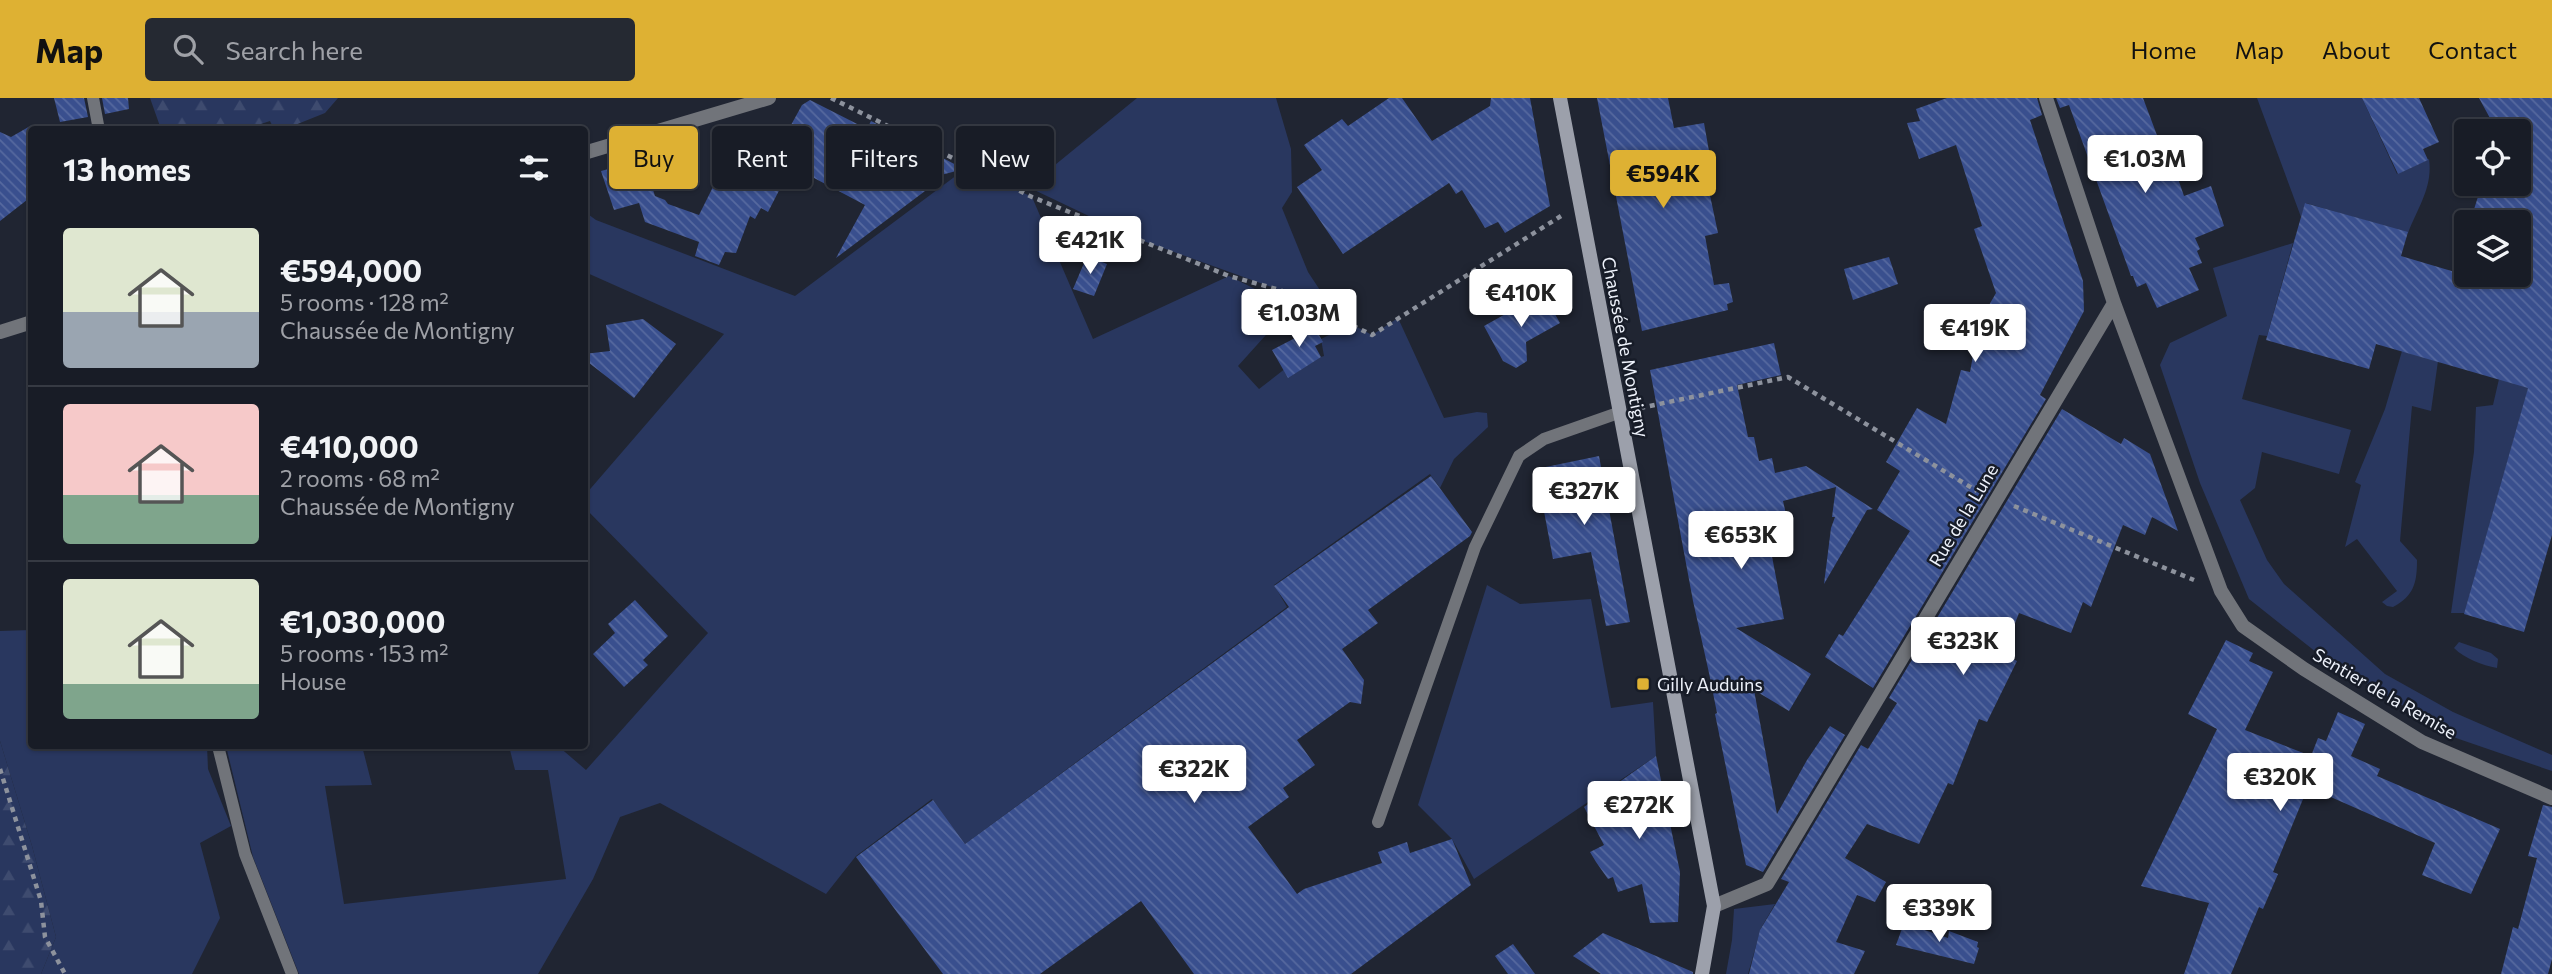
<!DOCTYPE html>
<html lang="en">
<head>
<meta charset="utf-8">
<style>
  body { margin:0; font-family:Commissioner,sans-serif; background:#252932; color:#f1f3f6; height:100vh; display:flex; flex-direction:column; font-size:26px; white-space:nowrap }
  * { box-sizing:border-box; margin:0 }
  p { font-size:23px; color:#9fa1a7 }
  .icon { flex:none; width:38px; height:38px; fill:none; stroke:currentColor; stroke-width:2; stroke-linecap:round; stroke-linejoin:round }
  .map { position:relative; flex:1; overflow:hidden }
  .sheet { position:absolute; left:28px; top:28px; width:560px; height:623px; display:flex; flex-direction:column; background:#181c26; border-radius:7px; box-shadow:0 2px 5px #0004,0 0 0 2px #363a43 }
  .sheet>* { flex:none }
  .guide { position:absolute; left:609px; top:28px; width:665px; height:63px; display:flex; gap:14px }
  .fabs { position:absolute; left:2454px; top:21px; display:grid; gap:14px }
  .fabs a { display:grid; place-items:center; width:77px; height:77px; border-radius:7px; background:#181c26; box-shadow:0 2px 5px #0004,0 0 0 2px #363a43; font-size:35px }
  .price { position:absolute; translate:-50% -60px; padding:0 16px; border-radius:7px; background:#fff; color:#222; font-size:23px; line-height:46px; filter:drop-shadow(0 2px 4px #0008) }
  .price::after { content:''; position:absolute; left:50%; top:42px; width:21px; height:16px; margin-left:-10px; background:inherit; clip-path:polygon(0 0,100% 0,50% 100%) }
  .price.active { background:#deb133; color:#111 }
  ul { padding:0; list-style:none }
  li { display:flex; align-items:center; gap:21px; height:175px; padding:0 35px }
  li+li { border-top:2px solid #363a43 }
  li span { display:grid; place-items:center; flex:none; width:196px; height:140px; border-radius:7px; color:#555 }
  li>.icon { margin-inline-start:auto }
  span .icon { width:84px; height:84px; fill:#fffc; stroke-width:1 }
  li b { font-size:30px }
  h2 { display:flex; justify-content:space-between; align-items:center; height:84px; padding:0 35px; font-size:30px }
  .pill { padding:0 24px; border-radius:7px; background:#181c26; box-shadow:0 2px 5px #0004,0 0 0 2px #363a43; font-size:24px; line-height:63px }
  .pill.active { background:#deb133; color:#111 }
  header { display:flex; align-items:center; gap:42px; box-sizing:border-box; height:98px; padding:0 35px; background:#deb133; color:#111 }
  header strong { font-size:33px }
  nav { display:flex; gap:38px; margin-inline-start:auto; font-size:24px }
  .search { width:490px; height:63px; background:#252932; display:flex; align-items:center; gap:18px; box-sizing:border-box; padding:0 24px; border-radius:7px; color:#9fa1a7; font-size:26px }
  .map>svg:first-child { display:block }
  .green { fill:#29375f }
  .forest { fill:url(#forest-firs) }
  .building { fill:url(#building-back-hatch) }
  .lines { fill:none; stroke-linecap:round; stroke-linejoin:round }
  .path { stroke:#8d929d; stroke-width:4.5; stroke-dasharray:5 5; stroke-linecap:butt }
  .lane { stroke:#71747a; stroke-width:12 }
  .street { stroke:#71747a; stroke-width:14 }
  .secondary { stroke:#9ca0ab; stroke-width:14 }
  .poi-dot { fill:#deb133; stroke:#171c28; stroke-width:2.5 }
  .labels { text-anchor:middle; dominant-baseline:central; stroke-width:5; stroke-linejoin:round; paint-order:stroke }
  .street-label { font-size:18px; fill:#eef2fb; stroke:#171c28 }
  .poi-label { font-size:18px; fill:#eef2fb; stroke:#171c28; text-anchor:start }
</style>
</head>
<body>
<header>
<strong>Map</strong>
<div class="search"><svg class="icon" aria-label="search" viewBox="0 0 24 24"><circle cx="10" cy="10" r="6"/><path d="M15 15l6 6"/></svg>Search here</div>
<nav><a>Home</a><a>Map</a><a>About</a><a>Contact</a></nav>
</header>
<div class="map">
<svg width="2552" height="876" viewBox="0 0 2552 876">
  <defs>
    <pattern id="forest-firs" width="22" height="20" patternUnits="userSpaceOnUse" patternTransform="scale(1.75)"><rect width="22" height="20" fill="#29375f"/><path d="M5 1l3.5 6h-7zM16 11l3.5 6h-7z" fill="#3e4b6f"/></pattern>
    <pattern id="building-back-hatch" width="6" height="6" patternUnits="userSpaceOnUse" patternTransform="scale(1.75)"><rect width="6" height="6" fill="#394f8e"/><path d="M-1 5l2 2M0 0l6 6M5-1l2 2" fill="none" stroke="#56699f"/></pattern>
  </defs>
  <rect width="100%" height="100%" fill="#202532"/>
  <path class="green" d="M1137 0H1276L1291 51 1292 94 1282 110 1308 174 1339 221 1280 192 1135 140 1028 89Z
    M2257 0H2362L2397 76 2429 61C2433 89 2418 109 2408 135L2306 105 2301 119Z
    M969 68 1032 99 1093 241 1229 178 1291 209 1238 268 1259 291 1286 270 1324 258 1321 241 1351 226 1372 237 1398 220 1444 320 1477 314 1487 315 1488 329 1454 361 1440 390 1430 376 1274 487 1287 509 965 746 932 701 856 758 826 796 660 705 620 719 593 781 538 876H299L253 759 226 648H362L372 687 325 688 344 806 566 781 548 672H515L509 648H558L586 672 708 535 585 410V397L724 236 585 174V114L596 122 795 198Z
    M2293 145 2267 238 2259 237 2242 301 2351 332 2339 376 2262 354 2255 390 2240 402 2267 462 2284 486 2385 576 2453 614 2552 657V673L2456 640 2321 558 2249 501 2200 385 2160 267 2170 245 2227 218 2213 170Z
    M2402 253 2438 263 2431 313 2412 308 2400 443 2417 462C2417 485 2414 498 2393 509L2387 508 2382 504 2397 493 2357 441 2345 449 2361 387 2355 384 2385 311Z
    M2499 281 2530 284 2465 515H2451L2474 354 2476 309 2493 307Z
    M1487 487 1520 506 1591 501 1611 610 1653 604 1656 658 1474 781 1452 741 1418 707Z
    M31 532 32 648H207L208 671 231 728 200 745 220 820 192 876H41L56 839 32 748 0 643V533Z
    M2459 544 2491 555 2498 561 2497 570C2482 567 2465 561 2454 550Z
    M1775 806 1761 830 1748 876H1726L1732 842 1734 811Z"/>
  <path class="forest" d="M150 0H338L325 15 285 31H274L270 23 246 31H161Z
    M0 643 32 748 56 839 41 876H0Z"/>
  <path class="building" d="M54 0H84L88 19 60 24Z
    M102 0H128L129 11 105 16Z
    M1389 0H1402L1432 43 1490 8 1491 0H1530L1550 108 1505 135 1498 124 1485 130 1462 92 1456 96 1449 85 1343 156 1297 89 1322 72 1304 47 1342 21 1348 28Z
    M1597 0H1668L1674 30 1704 25 1709 53 1701 55 1718 135 1705 138 1714 187 1729 185 1733 204 1727 206 1728 212 1642 233Z
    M1947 0H2037L2042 17 2030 22 2083 183 2084 213 2040 297 2046 301 1873 590 1825 559 1839 536 1843 538 1910 433 1877 412 1900 373 1886 364 1917 310 1946 326 1961 272 1970 274 1976 241 1986 223 1981 221 1996 195 1974 131 1982 128 1956 47 1919 61 1907 25 1920 23 1916 11Z
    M2056 0H2143L2161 48 2166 46 2184 98 2211 88 2224 128 2195 140 2200 151 2197 153 2202 165 2189 170 2199 192 2157 210 2146 185 2137 189 2133 178H2131L2069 7 2060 10Z
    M2362 0H2419L2439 44 2423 51 2428 62 2398 76Z
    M2479 0H2552V437L2524 534 2464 516 2528 290 2376 246 2369 271 2266 242 2305 105 2408 134 2401 158 2465 177H2518V124H2470L2482 86H2518V33H2497Z
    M810 2 867 31 871 23 964 71 941 77 937 84 836 160 865 107 799 72 794 80 787 77 768 114 761 110 755 121 750 118 736 155 725 154 719 167 695 158 699 144 645 124 639 105 614 112 601 73 643 62 655 98 665 102 668 106 699 117 738 39 774 58 802 7Z
    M32 27V98L0 123V34L11 39Z
    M1087 158 1107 166 1094 198 1073 191Z
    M1889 159 1898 186 1853 202 1844 171Z
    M1543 195 1560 225 1526 244 1527 263 1516 270 1503 263 1484 228Z
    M643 221 676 246 634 300 584 261V256L610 253 606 227Z
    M1310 221 1323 244 1315 248 1321 259 1288 280 1272 252 1295 240 1291 233Z
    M1774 245 1781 277 1737 287 1748 339H1754L1759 363 1772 360 1775 375 1806 368 1873 411 1867 412 1824 486 1831 430 1835 419H1832L1836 389 1783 403 1789 429 1777 431 1780 446 1770 448 1784 521 1736 530 1811 576 1789 613 1754 592 1777 716 1807 662 1830 628 1845 637 1763 774 1746 767 1715 616 1717 615 1709 575 1693 503 1650 272Z
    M2062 311 2121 346 2124 340 2150 356 2178 433 2152 419 2145 437 2123 427 2091 509 2083 504 2071 535 2019 515 2003 556 2017 563 1987 624 1979 621 1953 687 1948 685 1919 746 1867 726 1845 760 1886 784 1875 804 1857 797 1836 844 1865 853 1854 876H1749L1760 832 1789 784 1781 781 1861 647 1868 651 1897 605 1889 600Z
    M1599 358 1630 524 1606 528 1591 454 1553 461 1536 371Z
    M1431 378 1472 434 1470 438 1368 512 1378 525 1342 551 1364 582 1361 606 1350 604 1297 642 1315 667 1283 690 1289 699 1248 729 1297 796 1304 791 1382 765 1378 754 1407 744 1410 755 1452 741 1471 787 1351 876H1194L1141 803 1040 876H943L856 759 933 702 965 746 1289 509 1274 488Z
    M635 502 668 538 643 562 648 567 624 589 593 556 615 535 608 526Z
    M2226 542 2253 555 2249 563 2273 574 2245 632 2311 658 2318 640 2326 643 2338 614 2365 626 2351 658 2380 671 2377 678 2500 731 2471 796 2422 777 2435 745 2308 689 2273 774 2278 776 2263 811 2259 809 2231 876H2184L2209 805 2141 788 2217 631 2188 616Z
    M1656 658 1680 774 1678 824 1650 825 1642 786 1618 794 1613 779 1608 781 1596 764 1590 754 1604 747 1584 709Z
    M2543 707 2552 709V861L2548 876H2501L2513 829 2518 831 2537 760 2528 758Z
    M1904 825 1948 840 1949 833 1978 844 1977 849 1979 850 1974 866 1896 847Z
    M1603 835 1693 874V876H1601L1573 858Z
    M1513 846 1535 876H1508L1495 858Z"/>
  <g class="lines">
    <path class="path" d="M831 0 1032 99 1229 178 1280 192 1372 237 1561 118
      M1640 310 1788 279 1977 393
      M2014 408 2194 482
      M0 671 41 803 45 839 65 876"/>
    <path class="lane" d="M93 0 99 32
      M218 648 245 756 292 876
      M1378 724 1475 449 1519 358 1544 341 1618 315"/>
    <path class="street" d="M584 55 769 0
      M2114 205 2221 493 2243 528 2304 571 2422 644 2552 700
      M0 234 32 224
      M1714 808 1767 786 2114 205 2046 0"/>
    <path class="secondary" d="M1560 0 1714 808 1702 876"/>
  </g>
  <rect class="poi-dot" x="1636" y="579" width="14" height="14" rx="3.5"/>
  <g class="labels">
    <g class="street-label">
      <text transform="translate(1626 249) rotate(79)">Chaussée de Montigny</text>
      <text transform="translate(1963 417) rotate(-59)">Rue de la Lune</text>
      <text transform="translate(2385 595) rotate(30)">Sentier de la Remise</text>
    </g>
    <g class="poi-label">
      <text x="1657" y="586">Gilly Auduins</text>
    </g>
  </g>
</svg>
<div class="fabs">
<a><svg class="icon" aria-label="locate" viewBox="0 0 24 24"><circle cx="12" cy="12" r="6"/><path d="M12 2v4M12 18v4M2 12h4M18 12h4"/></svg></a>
<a><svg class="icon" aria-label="layers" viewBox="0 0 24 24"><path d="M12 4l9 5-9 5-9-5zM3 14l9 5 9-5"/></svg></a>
</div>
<b class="price" style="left:2145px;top:97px">€1.03M</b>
<b class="price active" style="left:1663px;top:112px">€594K</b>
<b class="price" style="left:1090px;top:178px">€421K</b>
<b class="price" style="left:1521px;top:231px">€410K</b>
<b class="price" style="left:1299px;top:251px">€1.03M</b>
<b class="price" style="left:1975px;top:266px">€419K</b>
<b class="price" style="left:1584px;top:429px">€327K</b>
<b class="price" style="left:1741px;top:473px">€653K</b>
<b class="price" style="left:1963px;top:579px">€323K</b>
<b class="price" style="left:1194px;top:707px">€322K</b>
<b class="price" style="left:2280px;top:715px">€320K</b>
<b class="price" style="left:1639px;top:743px">€272K</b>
<b class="price" style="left:1939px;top:846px">€339K</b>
<div class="guide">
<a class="pill active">Buy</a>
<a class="pill">Rent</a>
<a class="pill">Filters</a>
<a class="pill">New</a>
</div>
<section class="sheet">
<h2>13 homes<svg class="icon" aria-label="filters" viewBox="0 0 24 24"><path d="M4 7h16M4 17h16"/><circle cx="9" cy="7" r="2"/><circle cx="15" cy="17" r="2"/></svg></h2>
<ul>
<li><span style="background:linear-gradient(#dfe7d0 60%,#9aa5b1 0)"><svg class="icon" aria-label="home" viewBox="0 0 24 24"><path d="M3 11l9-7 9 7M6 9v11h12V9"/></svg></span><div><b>€594,000</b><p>5 rooms · 128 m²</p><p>Chaussée de Montigny</p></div></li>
<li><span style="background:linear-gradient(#f6c9c9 65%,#7fa58c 0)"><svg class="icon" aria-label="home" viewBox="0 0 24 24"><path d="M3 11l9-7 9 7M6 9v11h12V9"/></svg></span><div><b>€410,000</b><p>2 rooms · 68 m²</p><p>Chaussée de Montigny</p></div></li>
<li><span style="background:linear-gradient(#dfe7d0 75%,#7fa58c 0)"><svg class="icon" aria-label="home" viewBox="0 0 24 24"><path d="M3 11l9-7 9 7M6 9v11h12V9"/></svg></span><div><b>€1,030,000</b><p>5 rooms · 153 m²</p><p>House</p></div></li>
</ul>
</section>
</div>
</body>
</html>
